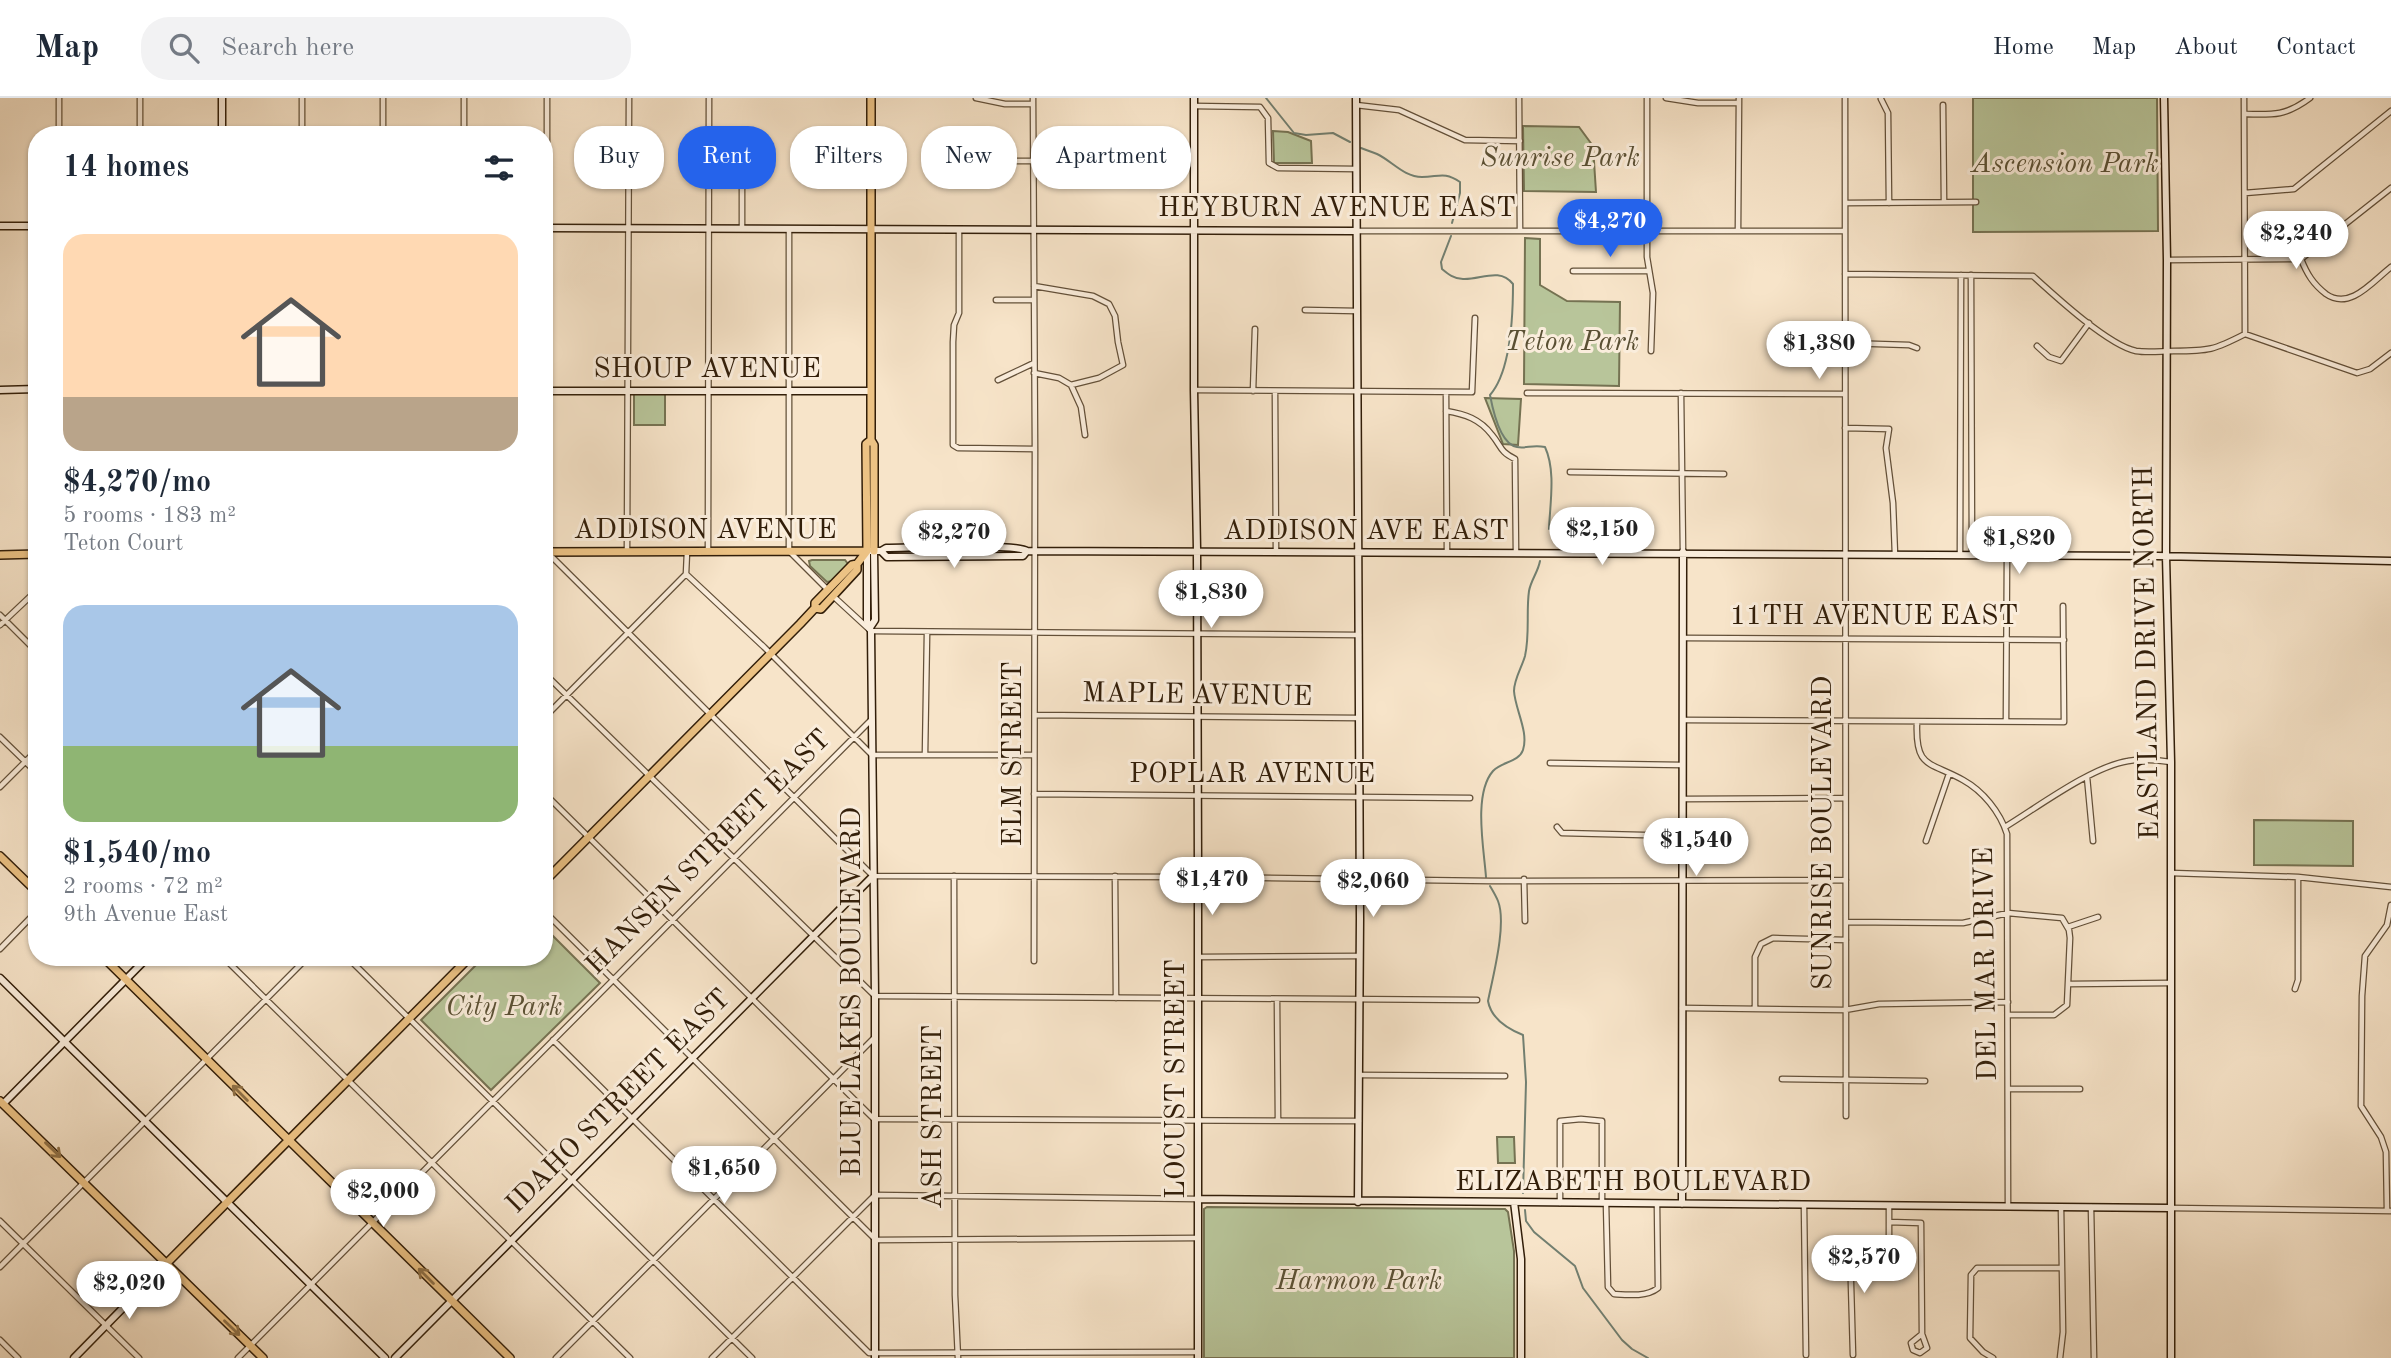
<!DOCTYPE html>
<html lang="en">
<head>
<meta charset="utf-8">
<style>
  body { margin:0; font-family:"Old Standard TT",serif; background:#f2f2f3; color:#1f2937; height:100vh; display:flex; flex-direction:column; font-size:26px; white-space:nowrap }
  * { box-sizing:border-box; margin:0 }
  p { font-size:23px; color:#747a83 }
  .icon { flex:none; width:38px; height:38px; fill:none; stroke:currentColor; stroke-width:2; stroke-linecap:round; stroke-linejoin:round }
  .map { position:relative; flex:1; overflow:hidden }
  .panel { position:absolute; left:28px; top:28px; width:525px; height:840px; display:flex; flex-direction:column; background:#fff; border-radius:28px; box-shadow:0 2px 5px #0004 }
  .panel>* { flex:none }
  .top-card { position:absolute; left:574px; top:28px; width:665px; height:63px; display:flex; gap:14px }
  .price { position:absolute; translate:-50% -60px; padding:0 16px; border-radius:24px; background:#fff; color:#222; font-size:23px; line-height:46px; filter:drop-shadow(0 2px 4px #0008) }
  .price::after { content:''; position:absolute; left:50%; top:42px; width:21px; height:16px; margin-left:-10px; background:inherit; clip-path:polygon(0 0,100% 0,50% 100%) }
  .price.current { background:#2563eb; color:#fff }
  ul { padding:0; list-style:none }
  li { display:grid; align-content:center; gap:14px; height:371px; padding:0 35px }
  li span { display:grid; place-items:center; height:217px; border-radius:21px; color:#555 }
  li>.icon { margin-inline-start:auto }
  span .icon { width:126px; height:126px; fill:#fffc; stroke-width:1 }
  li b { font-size:30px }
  h2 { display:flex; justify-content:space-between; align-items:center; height:84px; padding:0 35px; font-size:30px }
  .chip { padding:0 24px; border-radius:28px; background:#fff; box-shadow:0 2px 5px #0004; font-size:24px; line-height:63px }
  .chip.current { background:#2563eb; color:#fff }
  header { display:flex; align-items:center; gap:42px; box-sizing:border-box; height:98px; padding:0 35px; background:#fff; border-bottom:2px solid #e0e1e3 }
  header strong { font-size:33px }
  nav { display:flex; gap:38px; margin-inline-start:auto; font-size:24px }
  .search { width:490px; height:63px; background:#f2f2f3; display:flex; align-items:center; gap:18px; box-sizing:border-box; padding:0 24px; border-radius:28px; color:#747a83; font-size:26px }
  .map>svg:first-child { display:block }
  .green { fill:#b8c59a; stroke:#757252; stroke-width:2 }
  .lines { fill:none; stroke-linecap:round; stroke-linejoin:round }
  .stream { stroke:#727f70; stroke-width:2 }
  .street-casing { stroke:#635039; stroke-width:7 }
  .secondary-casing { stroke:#321e09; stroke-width:9 }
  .primary-casing { stroke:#321e09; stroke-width:10 }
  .street { stroke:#faeddc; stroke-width:4.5 }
  .secondary { stroke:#faeddc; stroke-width:6 }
  .primary { stroke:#ecc284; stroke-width:7 }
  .oneway { stroke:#8f7046 }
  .labels { text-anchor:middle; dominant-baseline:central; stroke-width:6; stroke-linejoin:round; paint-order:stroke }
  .park-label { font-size:28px; font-style:italic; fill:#5a5034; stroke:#faeddc }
  .street-label { font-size:28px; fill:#321e09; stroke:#faeddc }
</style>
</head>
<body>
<header>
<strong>Map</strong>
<div class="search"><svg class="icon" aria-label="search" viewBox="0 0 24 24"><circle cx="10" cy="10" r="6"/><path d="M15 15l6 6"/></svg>Search here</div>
<nav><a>Home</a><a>Map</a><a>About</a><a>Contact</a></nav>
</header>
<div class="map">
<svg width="2391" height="1260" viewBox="0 0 2391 1260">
  <rect width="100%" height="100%" fill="#f7e4c9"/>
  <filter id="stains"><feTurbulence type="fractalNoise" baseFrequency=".00286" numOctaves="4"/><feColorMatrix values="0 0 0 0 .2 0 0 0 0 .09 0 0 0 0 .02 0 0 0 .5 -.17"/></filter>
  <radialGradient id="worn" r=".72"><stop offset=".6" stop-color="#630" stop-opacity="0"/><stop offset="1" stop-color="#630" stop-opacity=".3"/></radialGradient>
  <path class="green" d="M1973 0H2157L2158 133 1973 134Z
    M1523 28 1579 29 1593 48 1596 94 1524 93Z
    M1273 33 1288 34 1311 43 1312 65H1274Z
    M1525 140 1540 141V187L1567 203 1620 204 1619 288 1524 286Z
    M634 296H665V327H634Z
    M1485 300 1521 301 1518 347 1503 346Z
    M812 462H845L848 466 832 483 827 484 810 468 809 463Z
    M2254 722 2353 723V768L2254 767Z
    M544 829 600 885 491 992 421 922 484 859H544Z
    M1497 1039H1514L1515 1065H1498Z
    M1207 1109 1505 1111 1508 1114 1514 1153V1260H1204V1111Z"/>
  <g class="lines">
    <path class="stream" d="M1266 0 1294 35 1306 37 1333 35 1350 44
      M1361 50C1366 52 1372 54 1377 56 1392 63 1404 79 1422 79 1439 79 1444 73 1460 84V95L1452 125
      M1451 138 1441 164 1442 171C1448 176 1454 181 1463 181 1481 182 1499 169 1513 186 1513 217 1511 273 1490 297 1493 313 1500 346 1517 349 1527 351 1532 346 1545 349 1556 373 1550 405 1549 431
      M1486 779C1484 751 1473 696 1493 673 1501 664 1519 664 1523 652 1529 634 1515 611 1514 593 1514 581 1522 569 1525 558 1530 536 1526 514 1529 493 1531 482 1538 474 1540 463
      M1490 788C1493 793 1496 798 1498 803 1507 826 1493 878 1488 903 1491 920 1508 931 1523 937L1526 984 1523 1095
      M1525 1112 1526 1123 1534 1134 1575 1168 1583 1190 1622 1242 1632 1251 1648 1260"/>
    <g class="street-casing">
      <path id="street" d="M302 0V37
        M464 0V37
        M547 0V454L873 778 1198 779 1490 783 1846 782
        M976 0 1005 6H1033
        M1033 0 1035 351 1034 863
        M1519 0 1520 133
        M1647 0V159L1653 195 1651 253
        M1666 0 1698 5H1739
        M1845 0 1846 1018
        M2244 0 2245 236
        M1881 1 1888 15 1889 105
        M1356 7 1399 12 1465 42 1520 43
        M1943 7 1944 104
        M1194 8 1260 9 1268 20 1269 65 1278 70 1356 71
        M2244 16C2273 17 2286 18 2310 0
        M59 37V0
        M140 37V0
        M383 37V0
        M978 63H1032
        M742 69V130
        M2245 95 2294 91 2391 13
        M1846 105 1976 104
        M789 131V453L828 492
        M959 132V215L954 227 953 244V347L958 350 1035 351
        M1356 133H1845
        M1738 133 1739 0
        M2301 161C2307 176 2313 186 2326 196 2350 213 2373 183 2391 169
        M2167 162 2301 161 2391 90
        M1573 173H1647
        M1845 176 2033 178C2055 198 2108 247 2136 253 2148 255 2162 253 2174 253 2209 253 2214 252 2245 236L2357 275 2370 271 2391 255
        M1971 177 1972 457
        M1034 188 1093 198 1109 206 1115 218 1118 244 1123 267 1099 280 1071 287 1059 280 1034 275
        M996 202H1034
        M1305 212 1357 213
        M1845 245 1909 247 1917 250
        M2037 248 2049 259 2061 263 2089 225
        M998 282 1034 265
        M1071 287 1081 309 1085 337
        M1194 292 1472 294 1475 220
        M1253 293 1255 231
        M1275 294 1276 454
        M1446 294 1447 455
        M1527 295 1845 296
        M1681 295 1683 454
        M1446 313C1465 316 1480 321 1492 337 1502 349 1499 353 1515 361L1516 455
        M1845 330 1889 331 1886 350 1893 405 1895 457
        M1570 374 1724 376
        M627 453 629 0
        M708 453 709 0
        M687 454 686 476 764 549 872 657H1033
        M1960 457 1961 177
        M833 498 871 533 1359 537
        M0 517 37 554
        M0 527 37 492
        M1684 540 2064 542
        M544 575 875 898 1477 902
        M1035 617 1359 620
        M544 620 686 476
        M1684 622 2064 624 2063 508
        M2006 623 2007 457
        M1917 624C1915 671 1929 663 1963 682 1983 693 2000 714 2007 736L2008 1108
        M0 639 37 675
        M925 657 927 536
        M1550 665 1682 667
        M2087 679 2093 743
        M0 689 37 652
        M544 695 874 1021 1359 1023
        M1034 696 1470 700
        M1684 701 1844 700
        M1557 729 1562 735 1683 738
        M2005 729C2038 709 2091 669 2128 663 2142 660 2157 662 2171 664
        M1926 743 1949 676
        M2171 775 2298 779 2391 789
        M954 778 955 1197 958 1260
        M1115 778 1116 900
        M1524 781 1525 823
        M544 813 876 1142 1197 1140
        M1846 824 1963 825 2008 815 2062 820 2069 832 2070 840 2067 907 2054 917H2009
        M2068 829 2098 819
        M0 851 37 813
        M223 859 630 1260
        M347 859 752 1260
        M1198 859 1359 858
        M2069 886 2171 885
        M2295 891 2298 882V779
        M1277 901 1278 1022
        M1682 910 1845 912 1879 906 2008 904
        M1755 910V859L1761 846 1773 840 1846 842
        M553 942 869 1255 1198 1254
        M1359 977 1505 978
        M1782 981 1925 983
        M2009 991H2080
        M1560 1105V1023L1581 1021 1602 1023V1105
        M1606 1105 1608 1189 1614 1196C1628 1197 1647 1199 1658 1190L1657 1106
        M1804 1107 1806 1257
        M2091 1109 2094 1260
        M2171 1110 2391 1113
        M2387 1113 2386 1054 2381 1039 2361 1008 2362 898 2365 858 2387 827 2391 807
        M0 1123 139 1260
        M1889 1124 1921 1125 1922 1236 1927 1250 1920 1255 1913 1252 1911 1245 1922 1236
        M0 1169 308 859
        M0 1242 18 1260
        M1853 1257 1850 1151 1889 1150V1108
        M238 1260 871 622
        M556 1260 875 939
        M712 1260 875 1097 1197 1101
        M1993 1260 1983 1254 1970 1240 1971 1177 1977 1170H2062
        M2060 1260 2063 1234 2061 1109"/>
    </g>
    <g class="secondary-casing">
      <path id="secondary" d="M1194 0V292L1197 451 1198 772V1260
        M1356 0 1360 820 1358 1104
        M2164 0 2167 162 2166 458 2171 664V1260
        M222 37V0
        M0 128H37
        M544 130 1356 133
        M0 292 37 291
        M544 293H871
        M881 453 887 459 1023 458 1027 453
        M871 528 875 522 874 453
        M0 880 385 1260
        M3 1006 148 859
        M1197 1101 2170 1110
        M1514 1104 1521 1161V1260
        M1682 1106 1683 454
        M74 1260 166 1166
        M395 1260 873 778
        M875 1260V898L871 533 867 523V453H881L886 450C908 450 1015 445 1027 453L2157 458 2391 463"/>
    </g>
    <g class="primary-casing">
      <path id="primary" d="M871 0V342L874 347V453
        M867 453 866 346 871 342
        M544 454 867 453
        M0 457 37 456
        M815 510 821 511 857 472V466L867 453
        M0 758 37 794
        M544 784 800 526 815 510V505L852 467 857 466
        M103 859 510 1260
        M0 1003 263 1260
        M166 1166 470 859"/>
    </g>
    <use href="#street" class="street"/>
    <use href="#secondary" class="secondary"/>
    <use href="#primary" class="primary"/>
  </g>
  <defs><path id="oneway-shaft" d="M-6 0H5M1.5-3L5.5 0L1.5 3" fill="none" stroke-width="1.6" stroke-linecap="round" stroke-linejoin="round" transform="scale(1.75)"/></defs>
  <g class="oneway">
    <use href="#oneway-shaft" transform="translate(240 995) rotate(-135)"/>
    <use href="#oneway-shaft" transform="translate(53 1052) rotate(44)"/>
    <use href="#oneway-shaft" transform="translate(426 1178) rotate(-135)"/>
    <use href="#oneway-shaft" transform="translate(232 1230) rotate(44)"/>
  </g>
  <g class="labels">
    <g class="park-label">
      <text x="1560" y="61">Sunrise Park</text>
      <text x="2065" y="67">Ascension Park</text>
      <text x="1572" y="245">Teton Park</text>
      <text x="504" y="910">City Park</text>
      <text x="1359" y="1184">Harmon Park</text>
    </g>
    <g class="street-label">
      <text x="1337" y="111">HEYBURN AVENUE EAST</text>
      <text x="707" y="272">SHOUP AVENUE</text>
      <text x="705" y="433">ADDISON AVENUE</text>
      <text x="1366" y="434">ADDISON AVE EAST</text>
      <text x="1874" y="519">11TH AVENUE EAST</text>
      <text transform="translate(2148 555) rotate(-91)">EASTLAND DRIVE NORTH</text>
      <text transform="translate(1197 598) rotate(1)">MAPLE AVENUE</text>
      <text transform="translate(1014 656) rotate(-90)">ELM STREET</text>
      <text x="1252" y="677">POPLAR AVENUE</text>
      <text transform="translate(1824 735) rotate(-90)">SUNRISE BOULEVARD</text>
      <text transform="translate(709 755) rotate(-45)">HANSEN STREET EAST</text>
      <text transform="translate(1987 866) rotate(-91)">DEL MAR DRIVE</text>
      <text transform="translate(853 894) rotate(-90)">BLUE LAKES BOULEVARD</text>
      <text transform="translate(1177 981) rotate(-90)">LOCUST STREET</text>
      <text transform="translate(619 1004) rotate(-45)">IDAHO STREET EAST</text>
      <text transform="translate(934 1019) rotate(-90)">ASH STREET</text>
      <text x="1633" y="1085">ELIZABETH BOULEVARD</text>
    </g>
  </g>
  <rect width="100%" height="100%" filter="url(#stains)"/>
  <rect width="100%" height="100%" fill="url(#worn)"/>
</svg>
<b class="price current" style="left:1610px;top:161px">$4,270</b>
<b class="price" style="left:2296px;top:173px">$2,240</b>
<b class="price" style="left:1819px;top:283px">$1,380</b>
<b class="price" style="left:1602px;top:469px">$2,150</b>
<b class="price" style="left:954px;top:472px">$2,270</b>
<b class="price" style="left:2019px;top:478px">$1,820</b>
<b class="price" style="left:1211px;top:532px">$1,830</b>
<b class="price" style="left:1696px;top:780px">$1,540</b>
<b class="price" style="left:1212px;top:819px">$1,470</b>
<b class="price" style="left:1373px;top:821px">$2,060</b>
<b class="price" style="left:724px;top:1108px">$1,650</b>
<b class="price" style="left:383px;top:1131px">$2,000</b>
<b class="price" style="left:1864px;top:1197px">$2,570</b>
<b class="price" style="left:129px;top:1223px">$2,020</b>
<div class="top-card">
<a class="chip">Buy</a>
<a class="chip current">Rent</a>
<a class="chip">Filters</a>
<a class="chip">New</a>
<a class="chip">Apartment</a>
</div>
<section class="panel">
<h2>14 homes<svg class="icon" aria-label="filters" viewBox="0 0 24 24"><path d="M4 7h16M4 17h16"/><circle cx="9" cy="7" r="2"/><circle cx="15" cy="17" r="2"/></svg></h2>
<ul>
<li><span style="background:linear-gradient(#ffd9b3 75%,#b9a48a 0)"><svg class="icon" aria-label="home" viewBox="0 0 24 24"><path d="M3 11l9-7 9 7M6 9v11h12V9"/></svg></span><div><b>$4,270/mo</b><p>5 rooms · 183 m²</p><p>Teton Court</p></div></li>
<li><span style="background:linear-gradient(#a9c7e8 65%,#8fb573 0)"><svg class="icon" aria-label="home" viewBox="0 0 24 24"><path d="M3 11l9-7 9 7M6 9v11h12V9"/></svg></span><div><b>$1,540/mo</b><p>2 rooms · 72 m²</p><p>9th Avenue East</p></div></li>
</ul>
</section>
</div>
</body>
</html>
